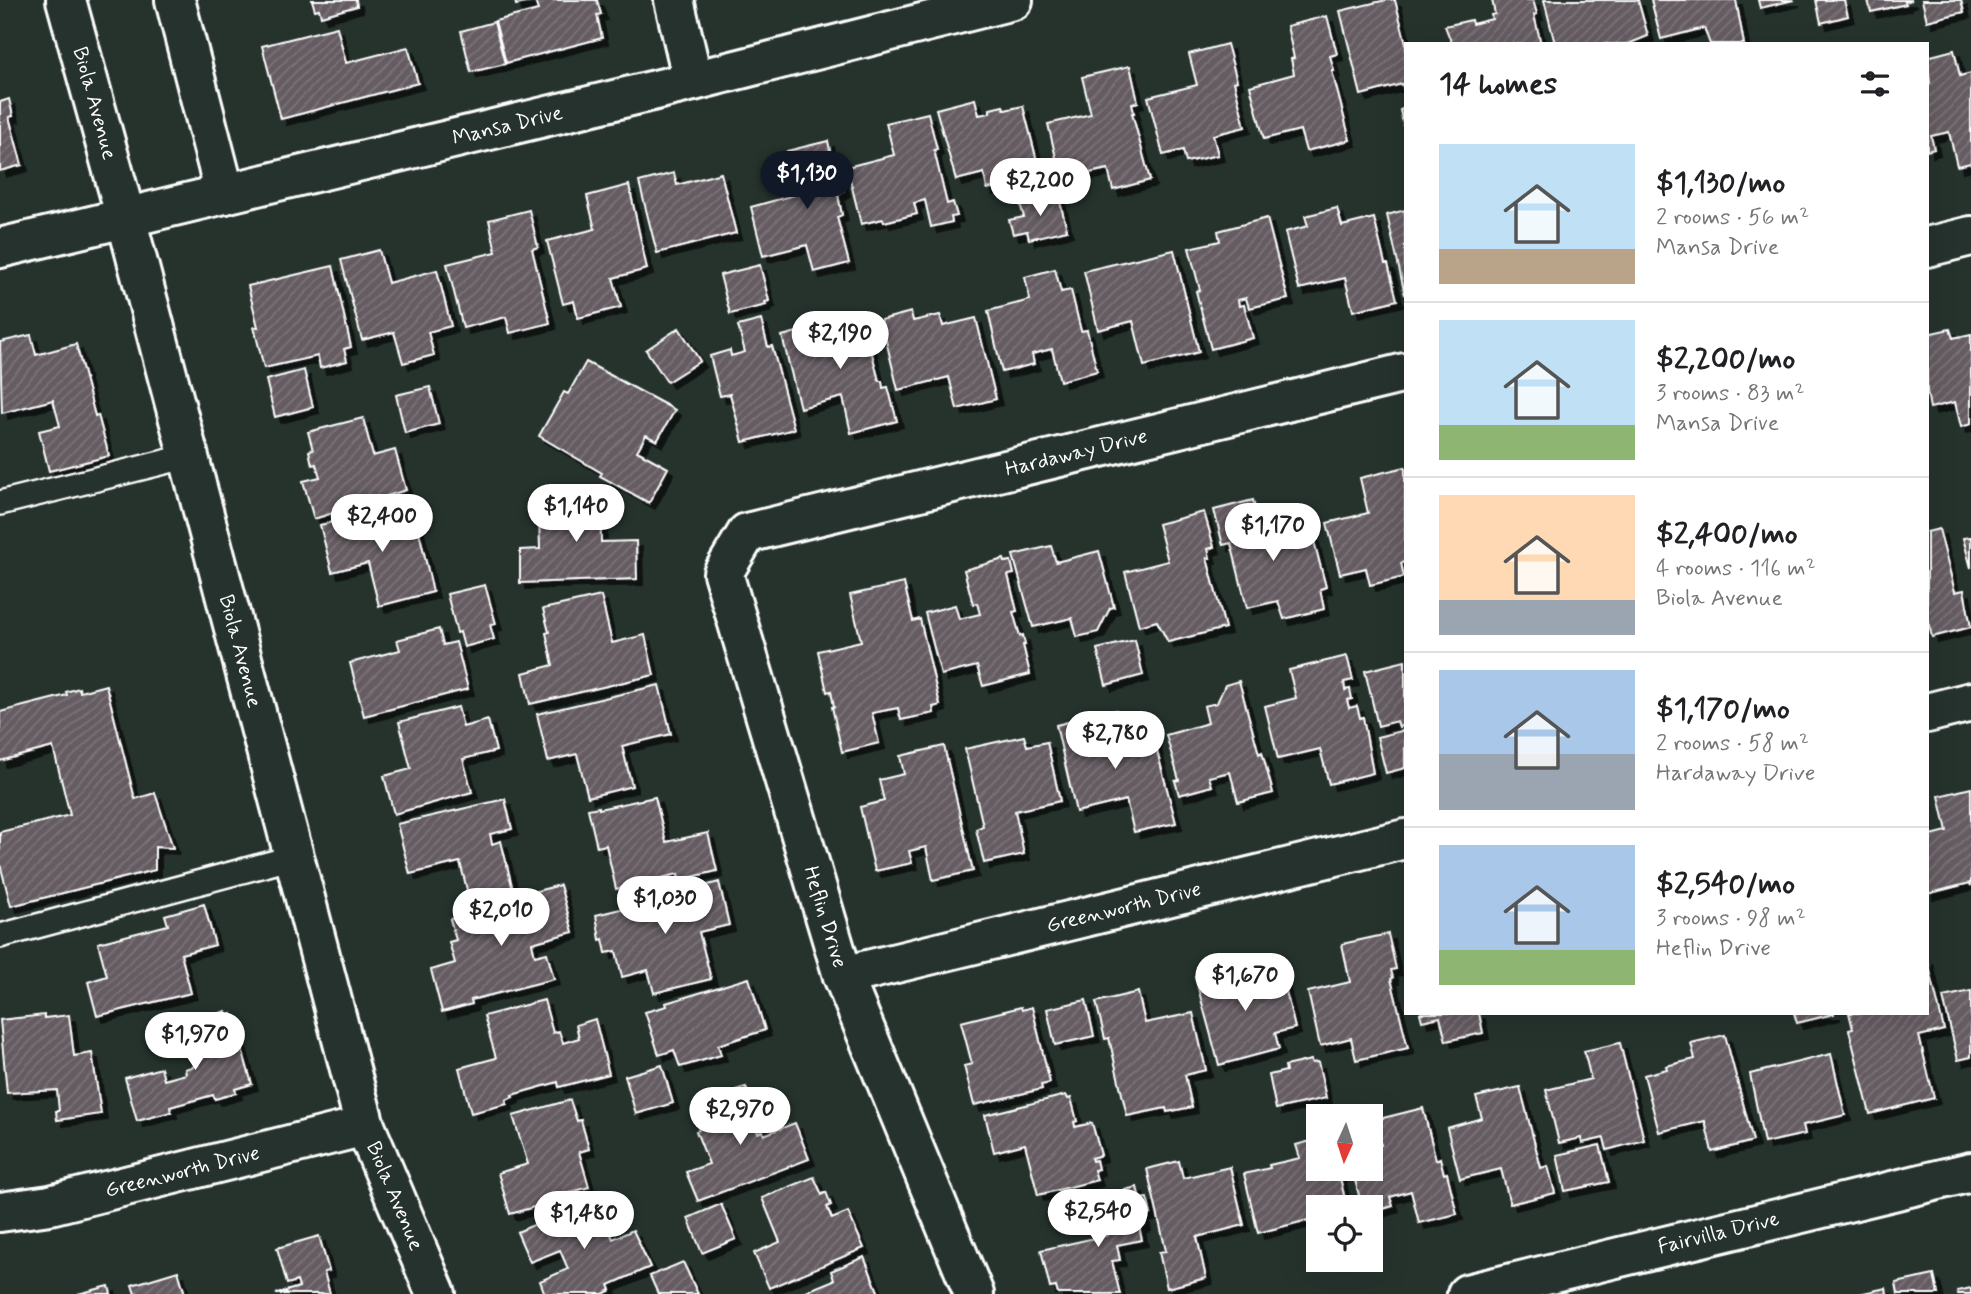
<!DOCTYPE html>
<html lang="en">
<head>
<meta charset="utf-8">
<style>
  body { margin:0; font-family:Mynerve,sans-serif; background:#f2f2f2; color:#202124; height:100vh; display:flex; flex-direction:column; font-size:26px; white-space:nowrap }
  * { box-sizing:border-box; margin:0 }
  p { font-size:23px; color:#757577 }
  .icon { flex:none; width:38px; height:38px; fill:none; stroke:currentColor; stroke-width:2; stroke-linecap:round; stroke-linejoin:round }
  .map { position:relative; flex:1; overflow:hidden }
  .details { position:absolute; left:1404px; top:42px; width:525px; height:973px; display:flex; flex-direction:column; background:#fff; border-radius:0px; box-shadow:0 7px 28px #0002 }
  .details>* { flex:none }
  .needle { width:46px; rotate:183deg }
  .fabs { position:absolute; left:1306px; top:1104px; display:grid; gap:14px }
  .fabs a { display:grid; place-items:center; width:77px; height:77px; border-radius:0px; background:#fff; box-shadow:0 7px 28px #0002; font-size:35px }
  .price { position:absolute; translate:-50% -60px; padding:0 16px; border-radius:24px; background:#fff; color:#222; font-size:23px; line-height:46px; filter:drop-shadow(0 2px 4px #0008) }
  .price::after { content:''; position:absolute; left:50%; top:42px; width:21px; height:16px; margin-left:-10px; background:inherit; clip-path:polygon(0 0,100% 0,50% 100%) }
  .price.selected { background:#111827; color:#fff }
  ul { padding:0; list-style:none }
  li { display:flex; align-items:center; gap:21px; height:175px; padding:0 35px }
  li+li { border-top:2px solid #e0e0e0 }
  li span { display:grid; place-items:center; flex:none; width:196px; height:140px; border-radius:0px; color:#555 }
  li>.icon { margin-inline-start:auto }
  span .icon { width:84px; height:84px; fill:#fffc; stroke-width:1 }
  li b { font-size:30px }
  h2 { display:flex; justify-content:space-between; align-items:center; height:84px; padding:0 35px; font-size:30px }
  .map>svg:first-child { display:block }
  .building { fill:url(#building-hatch); stroke:#fff; stroke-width:2; filter:url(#shadow) }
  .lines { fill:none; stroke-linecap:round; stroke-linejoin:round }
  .lane-casing { stroke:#fff; stroke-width:28 }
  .street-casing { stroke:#fff; stroke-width:44 }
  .secondary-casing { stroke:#fff; stroke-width:44 }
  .lane { stroke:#26332d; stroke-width:23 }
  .street { stroke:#26332d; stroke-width:38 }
  .secondary { stroke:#26332d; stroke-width:38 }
  .labels { text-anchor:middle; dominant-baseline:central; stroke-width:5; stroke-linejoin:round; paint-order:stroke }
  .street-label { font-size:21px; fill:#fff; stroke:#26332d }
</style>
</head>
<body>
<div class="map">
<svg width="1971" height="1294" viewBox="0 0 1971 1294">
  <defs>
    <pattern id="building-hatch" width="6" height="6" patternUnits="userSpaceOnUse" patternTransform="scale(1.75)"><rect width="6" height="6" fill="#655c62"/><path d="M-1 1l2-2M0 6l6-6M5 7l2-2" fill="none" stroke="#7c747a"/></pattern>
    <filter id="shadow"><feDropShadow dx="6" dy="6" stdDeviation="0" flood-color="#0009"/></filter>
  </defs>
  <rect width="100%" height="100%" fill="#26332d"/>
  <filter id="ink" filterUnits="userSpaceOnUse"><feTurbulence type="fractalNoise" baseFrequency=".0143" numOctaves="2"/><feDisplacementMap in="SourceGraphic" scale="14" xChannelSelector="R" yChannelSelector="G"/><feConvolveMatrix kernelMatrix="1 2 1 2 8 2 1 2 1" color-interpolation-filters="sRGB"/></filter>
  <g filter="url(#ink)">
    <path class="building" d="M312 0H356L357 6 321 16 319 9 315 10Z
      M515 0H597L601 14 597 15 602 38 506 63 495 21 538 10 535 1 516 5Z
      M1386 0H1395L1406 44 1405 92 1402 84 1361 95 1340 11Z
      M1492 0H1533L1537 14 1534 15 1541 44H1452L1445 26 1471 20 1472 24 1492 19 1491 15 1495 14Z
      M1544 0H1638L1648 36 1628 44H1555Z
      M1651 0H1736L1744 44H1710L1704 28 1661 39Z
      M1758 0H1794L1760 8Z
      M1816 0H1844L1848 16 1821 23Z
      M1868 0H1912L1905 2 1906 4 1871 12Z
      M1922 0H1961L1964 12 1927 21Z
      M1327 16 1337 54 1330 56 1334 71H1332L1350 140 1306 151 1300 130 1264 139 1250 86 1294 74 1291 59 1294 58 1287 26Z
      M494 22 505 64 471 72 461 31Z
      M337 27 346 63 408 47 418 83 281 119 262 46Z
      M1227 44 1237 81 1234 82 1245 127 1213 135 1218 155 1186 162 1183 150 1163 155 1148 97 1197 85 1189 54Z
      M1954 50 1960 76 1971 73V163L1957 166 1949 132 1931 136 1934 149 1927 151V84L1930 83 1927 57Z
      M1130 66 1138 102 1132 104 1134 113H1132L1150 180 1113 190 1108 169 1061 179 1048 124 1091 114 1082 77Z
      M9 99 13 116 9 117 22 165 0 171V102Z
      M975 99 979 115 990 113V109L1003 106 1005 110 1023 106 1037 161 1018 165 1022 181 987 189 984 173 956 180 936 109Z
      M1405 108V131L1400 110Z
      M928 113 937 149 934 150 947 204 953 202 957 216 951 217 952 222 931 227 925 200 914 203 917 214 884 222 883 219 861 224 847 167 894 155 886 123Z
      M828 141 833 164 836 163 844 190 838 195 842 215 837 217 849 263 814 272 807 245 763 256 751 207 798 194 787 151Z
      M674 173 677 185 721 173 736 233 657 253 639 182Z
      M629 185 647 269 613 278 621 307 578 318 574 301 563 304 547 241 595 229 587 196Z
      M1058 194 1067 230 1029 239 1027 231 1013 234 1009 220 1024 217 1020 204Z
      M1337 208 1342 226 1374 218 1385 264H1388L1397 300 1353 311 1345 278 1299 289 1285 232 1308 226 1305 216Z
      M529 210 538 247 532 249 550 323 510 333 506 317 463 328 447 264 496 252 489 220Z
      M1405 210V295L1387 215Z
      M1267 218 1288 299 1249 308 1246 298 1238 300 1239 306 1244 305 1253 338 1211 349 1196 291 1200 290 1189 248 1220 241 1218 231Z
      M379 250 388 283 437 270 451 326 428 332 434 355 403 363 394 332 362 340 341 260Z
      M1174 250 1199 352 1144 366 1133 321 1098 330 1084 271Z
      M760 265 769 301 765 302 766 305 730 314 720 275Z
      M333 266 351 347 344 349 347 361 320 368 318 356 264 368 254 327H258L248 286Z
      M1055 269 1061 292 1071 290 1081 331 1087 330 1097 371 1060 381 1052 349 1032 354 1034 364 1002 372 988 311 1030 300 1025 277Z
      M861 311 879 381H882L883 388 888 387 897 421 851 433 843 397 800 408 782 336 812 328 811 324Z
      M911 312 913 321 940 315 943 326 976 318 996 399 957 409 949 377 898 390 881 320Z
      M761 320 768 347 772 346 794 429 743 442 730 394 720 396 710 356 730 350 731 356 745 352 738 326Z
      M679 328 700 361 667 382 646 350Z
      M1950 329 1953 338 1971 334V424L1961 427 1955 402 1930 408 1927 392V334Z
      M31 335 36 355 76 344 95 416 98 415 109 456 49 471 39 431 60 426 53 400 2 413 0 342Z
      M586 362 675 410 657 441 646 435 637 451 668 468 649 503 600 476 602 473 539 436 564 392 568 394Z
      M304 370 313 407 275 417 266 380Z
      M430 387 439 424 405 433 396 395Z
      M363 418 373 456 395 450 406 490 314 519 303 481 320 477 316 464 312 465 309 451 313 450 308 432Z
      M1405 467V562L1401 563 1404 577 1370 585 1366 568 1340 574 1327 523 1368 513 1360 478Z
      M600 491 601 542 636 541 637 579 520 583V550L540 549 539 516 543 515 542 493Z
      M1253 500 1264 542 1311 530 1326 587 1320 589 1324 609 1284 619 1278 601 1247 608 1231 543 1223 545 1214 510Z
      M414 510 433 592 379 606 368 563 332 572 320 525 354 517 356 523 365 520 366 523Z
      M1204 512 1214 547 1208 549 1210 558H1207L1225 628 1168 642 1157 621 1139 626 1125 572 1168 561 1158 524Z
      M1939 529 1955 592 1964 590 1971 627 1932 637 1927 617V532Z
      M1971 537V568L1963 538Z
      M1051 546 1056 562 1099 551 1114 607 1110 608 1098 632 1077 637 1072 618 1033 627 1013 555Z
      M1004 559 1005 562 1011 561 1014 574 1008 575 1017 611 1013 612 1020 636 1023 635 1025 645H1023L1030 674 983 686 977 666 941 675 925 613 955 605 959 619 980 614 977 603 973 604 964 570Z
      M904 583 913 621 920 619 940 705 933 707 934 713 901 720 898 708 872 713 879 743 842 752 832 707H834L831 691 827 692 818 651 861 641 850 595Z
      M485 585 496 624 490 625 494 639 464 647 460 632 457 633 447 594Z
      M601 596 612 643 645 635 654 675 530 704 523 673 553 665 546 633 549 632 543 609Z
      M439 629 443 645 456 642 468 689 364 716 350 663 400 650 397 640Z
      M1135 640 1143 675 1106 685 1097 649Z
      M1347 656 1353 680 1344 682 1345 690 1350 689 1352 699 1347 700 1349 708 1357 706 1360 718 1363 717 1373 773 1329 784 1320 749 1278 759 1265 706 1296 698 1289 670Z
      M1405 661V725L1399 727 1397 721 1378 726 1365 671Z
      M1239 681 1259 754 1262 752 1273 793 1238 802 1230 772 1209 777 1212 786 1179 795 1175 781 1179 780 1166 735 1208 723 1204 706 1217 703 1225 685Z
      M106 685 135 799 155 793 173 848 155 847V870L11 906 0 864V832L70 815 53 747 0 761V712L67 695 66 692 79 688 80 692Z
      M659 685 671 734 622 746 632 786 588 797 577 754 548 761 537 714Z
      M458 707 463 727 488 720 496 751 463 759 472 792 394 814 384 776 411 769 399 722Z
      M1116 710 1125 747 1154 740 1176 823 1134 832 1126 800 1076 812 1056 725Z
      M1405 730V768L1386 773 1377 737Z
      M1024 736 1027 746 1047 742 1060 801 1015 811 1024 854 984 863 976 829 983 826 965 749Z
      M944 746 973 871 933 880 926 847 909 851 912 863 875 871 860 807 884 801 879 780 904 774 900 756Z
      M1971 788V886L1970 883 1927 894V836L1947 831 1939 796Z
      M655 797 666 842 708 833 717 871 679 880 678 874 616 889 606 845 597 847 588 809 599 807V809Z
      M505 799 512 829 490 834 492 844 501 841 513 890 470 902 460 862 410 874 397 824Z
      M719 882 729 925 699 932 711 979 654 993 648 970 622 977 616 951 606 953 603 939 600 940 596 915 686 893V891Z
      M560 885 573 932 532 943 535 956 547 953 554 979 471 1000 472 1004 442 1012 431 970 455 963 449 942 456 940 450 919 507 905 506 899Z
      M204 904 215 945 181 954 191 993 97 1016 88 982 107 976 98 943 168 925 165 915Z
      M1388 934 1396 969 1391 970 1393 978 1391 979 1408 1048 1356 1060 1351 1038 1320 1046 1308 992 1350 982 1342 944Z
      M1927 958 1944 1030 1919 1036 1934 1098 1870 1114 1849 1030 1853 1029 1849 1013H1927Z
      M1280 967 1295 1028 1275 1033 1279 1049 1219 1065 1195 977 1234 968 1238 984 1247 981 1246 976Z
      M749 978 765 1030 718 1045 721 1055 680 1067 674 1050 659 1055 645 1012 667 1006 666 1003Z
      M1971 991V1057L1958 1060 1943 997Z
      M1138 992 1145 1023 1193 1013 1206 1070 1185 1075 1192 1107 1167 1112 1166 1108 1127 1116 1109 1038 1105 1039 1096 1002Z
      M544 1000 553 1033 559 1031 563 1043 579 1038 576 1025 595 1019 609 1074 559 1087 558 1082 512 1095 513 1097 506 1100 507 1104 471 1113 459 1068 496 1058 484 1016Z
      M1086 1000 1094 1036 1055 1045 1047 1009Z
      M1021 1007 1022 1010 1032 1007 1050 1083 1041 1085 1042 1089 974 1105 964 1066 972 1064 961 1022Z
      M226 1011 227 1016 232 1014 252 1084 235 1089 236 1093 215 1099 213 1095 170 1107 171 1112 137 1121 125 1078 161 1068 164 1080 186 1074 185 1069 198 1065 188 1027 194 1026 193 1021 200 1019 202 1024 218 1019 217 1014Z
      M1420 1013H1479L1483 1033 1446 1041 1440 1017 1422 1021Z
      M1794 1013H1834V1014L1797 1023Z
      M44 1015V1018L69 1015 74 1056 92 1053 101 1114 57 1120 56 1111H59L57 1090 7 1093 0 1020Z
      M1725 1035 1753 1141 1712 1152 1705 1121 1659 1132 1644 1075 1667 1069 1666 1066 1695 1059 1691 1043Z
      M1620 1043 1644 1140 1607 1150 1604 1138 1582 1143 1581 1138 1559 1143 1546 1090 1591 1079 1584 1051Z
      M1831 1054 1845 1115 1803 1125 1805 1134 1764 1143 1750 1074Z
      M1311 1060 1312 1063 1318 1062 1326 1098 1276 1109 1269 1075 1286 1071 1285 1066Z
      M662 1065 673 1103 636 1114 625 1076Z
      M746 1087 755 1111 750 1112 758 1133 763 1131 764 1135 795 1123 809 1159 698 1201 686 1172 709 1164 696 1131 699 1130 692 1111 737 1093 736 1090Z
      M1520 1087 1541 1168 1548 1166 1555 1193 1510 1204 1501 1169 1460 1179 1447 1128 1482 1118 1476 1097Z
      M1066 1095 1068 1099 1071 1098 1077 1121 1074 1122 1075 1127 1092 1123 1101 1155 1091 1158 1092 1161 1096 1160 1098 1169 1094 1170 1097 1180 1038 1195 1025 1144 994 1152 985 1115Z
      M570 1100 577 1121 581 1120 589 1149 579 1152 589 1187 540 1201 541 1205 510 1214 498 1173 528 1164 513 1116Z
      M1423 1108 1436 1160 1440 1158 1444 1174 1447 1173 1457 1214 1419 1223 1411 1191 1390 1197 1393 1206 1370 1213V1208H1358L1356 1200 1360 1199 1352 1169H1370V1148L1381 1145 1375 1120Z
      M1318 1139V1169H1338L1347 1208H1318V1252H1316L1308 1220 1258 1233 1244 1174 1270 1168 1269 1165 1300 1158 1296 1145Z
      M1600 1145 1609 1182 1565 1191 1557 1155Z
      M1179 1161 1183 1178 1230 1167 1244 1225 1197 1237 1206 1278 1167 1288 1159 1252 1166 1251 1147 1169Z
      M814 1177 822 1195 826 1192 831 1205 827 1207 832 1219 848 1212 864 1248 769 1288 754 1253 780 1242 762 1198Z
      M1137 1187 1140 1199 1147 1198 1151 1214 1143 1216 1145 1225 1139 1227 1142 1240 1117 1245 1120 1260 1112 1261 1120 1294H1058L1056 1287 1050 1288 1041 1250 1108 1235 1100 1196Z
      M595 1199 613 1239 633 1230 650 1267 609 1285 611 1290 603 1294H545L540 1281 568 1269 560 1250 530 1262 517 1232Z
      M721 1204 736 1239 702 1253 688 1218Z
      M319 1236 329 1271 324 1272 330 1294H276L299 1287 297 1281 287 1284 277 1248Z
      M864 1257 879 1294H800L834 1280 831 1271Z
      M683 1262 698 1294H658L650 1276Z
      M178 1271 185 1294H135L132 1285Z
      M1934 1275 1938 1294H1898L1896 1283Z
      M109 1286 111 1294H78Z
      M1886 1288 1887 1294H1859Z
      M1971 1288V1294H1958L1957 1291Z"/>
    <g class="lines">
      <g class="lane-casing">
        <path id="lane" d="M0 503 189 456
          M0 936 294 857"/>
      </g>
      <g class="street-casing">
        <g id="street">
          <path d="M175 0 225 194"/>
          <path d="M674 0 693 81"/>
          <path d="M1927 247 1971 236"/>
          <path id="s1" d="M0 248 693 81 1013 0"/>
          <path d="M1927 713 1971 702"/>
          <path id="s2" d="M843 976 1405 839"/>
          <path id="s3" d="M0 1212 50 1205 365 1126"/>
          <path id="s4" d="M974 1294 843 976 723 573 747 533 1405 373"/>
          <path id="s5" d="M1467 1294 1971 1172"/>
        </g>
      </g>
      <g class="secondary-casing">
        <g id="secondary">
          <path id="s6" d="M66 0 126 218 365 1126 436 1294"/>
        </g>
      </g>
      <use href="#lane" class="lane"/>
      <use href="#street" class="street"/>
      <use href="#secondary" class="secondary"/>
    </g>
  </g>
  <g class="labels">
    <g class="street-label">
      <text stroke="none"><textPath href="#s6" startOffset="107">Biola Avenue</textPath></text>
      <text stroke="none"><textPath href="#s1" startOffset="522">Mansa Drive</textPath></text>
      <text stroke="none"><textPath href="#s4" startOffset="1150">Hardaway Drive</textPath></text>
      <text stroke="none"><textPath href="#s6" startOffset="674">Biola Avenue</textPath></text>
      <text stroke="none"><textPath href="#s2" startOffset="289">Greenworth Drive</textPath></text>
      <text transform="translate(825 917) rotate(73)">Heflin Drive</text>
      <text stroke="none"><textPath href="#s3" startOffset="187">Greenworth Drive</textPath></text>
      <text stroke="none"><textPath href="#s6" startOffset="1241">Biola Avenue</textPath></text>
      <text stroke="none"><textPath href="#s5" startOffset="259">Fairvilla Drive</textPath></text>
    </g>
  </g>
</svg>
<div class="fabs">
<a><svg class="needle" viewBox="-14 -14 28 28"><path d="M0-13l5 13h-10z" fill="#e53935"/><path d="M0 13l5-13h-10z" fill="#757577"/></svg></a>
<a><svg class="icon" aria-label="locate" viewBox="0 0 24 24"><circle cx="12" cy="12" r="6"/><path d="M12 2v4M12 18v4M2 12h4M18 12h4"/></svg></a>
</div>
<b class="price selected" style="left:807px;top:211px">$1,130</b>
<b class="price" style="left:1040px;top:218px">$2,200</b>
<b class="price" style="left:840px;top:371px">$2,190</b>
<b class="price" style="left:576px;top:544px">$1,140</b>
<b class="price" style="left:382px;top:554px">$2,400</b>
<b class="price" style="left:1273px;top:563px">$1,170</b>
<b class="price" style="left:1115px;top:771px">$2,780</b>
<b class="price" style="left:665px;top:936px">$1,030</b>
<b class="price" style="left:501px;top:948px">$2,010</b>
<b class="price" style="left:1245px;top:1013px">$1,670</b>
<b class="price" style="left:195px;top:1072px">$1,970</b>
<b class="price" style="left:740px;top:1147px">$2,970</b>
<b class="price" style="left:1098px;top:1249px">$2,540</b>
<b class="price" style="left:584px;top:1251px">$1,480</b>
<section class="details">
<h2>14 homes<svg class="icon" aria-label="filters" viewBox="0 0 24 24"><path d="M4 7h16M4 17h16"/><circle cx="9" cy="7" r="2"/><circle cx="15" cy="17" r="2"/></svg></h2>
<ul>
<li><span style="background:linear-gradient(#bfe0f5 75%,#b9a48a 0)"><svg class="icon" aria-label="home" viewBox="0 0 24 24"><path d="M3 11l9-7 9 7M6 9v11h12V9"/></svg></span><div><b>$1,130/mo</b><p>2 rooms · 56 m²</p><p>Mansa Drive</p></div></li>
<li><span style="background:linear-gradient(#bfe0f5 75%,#8fb573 0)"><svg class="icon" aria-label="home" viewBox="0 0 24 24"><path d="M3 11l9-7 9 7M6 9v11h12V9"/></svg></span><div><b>$2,200/mo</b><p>3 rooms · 83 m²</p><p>Mansa Drive</p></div></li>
<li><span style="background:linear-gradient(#ffd9b3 75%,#9aa5b1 0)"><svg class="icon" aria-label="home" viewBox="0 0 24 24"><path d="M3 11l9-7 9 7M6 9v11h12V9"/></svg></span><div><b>$2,400/mo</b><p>4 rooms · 116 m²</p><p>Biola Avenue</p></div></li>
<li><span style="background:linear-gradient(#a9c7e8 60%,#9aa5b1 0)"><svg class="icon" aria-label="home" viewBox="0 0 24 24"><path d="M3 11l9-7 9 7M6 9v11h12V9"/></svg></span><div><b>$1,170/mo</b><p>2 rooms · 58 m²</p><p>Hardaway Drive</p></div></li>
<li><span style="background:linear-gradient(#a9c7e8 75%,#8fb573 0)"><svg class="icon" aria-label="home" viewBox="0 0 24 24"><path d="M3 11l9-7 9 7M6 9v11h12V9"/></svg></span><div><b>$2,540/mo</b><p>3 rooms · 98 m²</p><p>Heflin Drive</p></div></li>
</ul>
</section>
</div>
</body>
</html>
